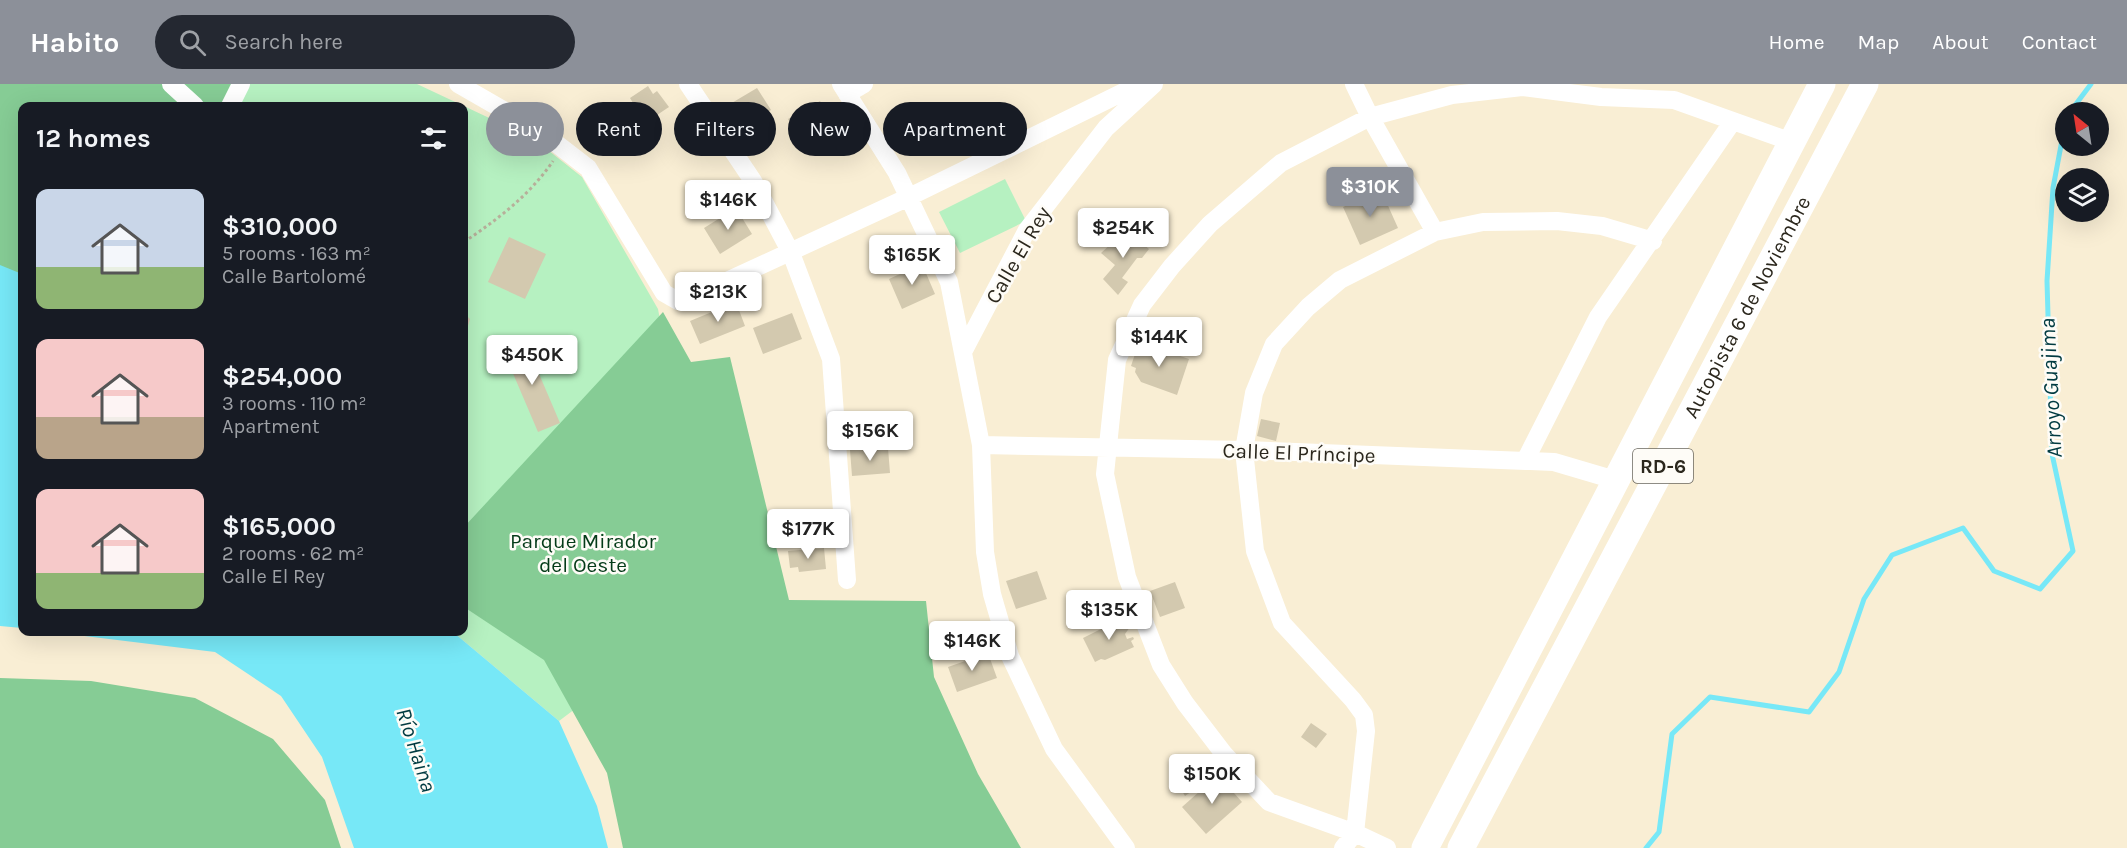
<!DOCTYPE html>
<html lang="en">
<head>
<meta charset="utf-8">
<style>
  body { margin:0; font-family:Karla,sans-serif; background:#242831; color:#f1f3f6; height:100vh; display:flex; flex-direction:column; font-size:22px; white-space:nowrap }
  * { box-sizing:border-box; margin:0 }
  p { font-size:20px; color:#9ea1a6 }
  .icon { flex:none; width:33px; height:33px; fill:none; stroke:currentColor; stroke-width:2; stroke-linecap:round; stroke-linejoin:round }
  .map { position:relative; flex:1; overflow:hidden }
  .sheet { position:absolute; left:18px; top:18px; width:450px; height:534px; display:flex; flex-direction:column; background:#171b24; border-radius:12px; box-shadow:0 6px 24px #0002 }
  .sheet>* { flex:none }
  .banner { position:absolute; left:486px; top:18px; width:570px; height:54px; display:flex; gap:12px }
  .needle { width:39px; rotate:330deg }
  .fabs { position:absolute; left:2055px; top:18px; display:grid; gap:12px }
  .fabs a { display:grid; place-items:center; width:54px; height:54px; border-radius:50%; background:#171b24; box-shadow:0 6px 24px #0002; font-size:30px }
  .price { position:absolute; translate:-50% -51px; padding:0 14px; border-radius:6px; background:#fff; color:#222; font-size:20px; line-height:39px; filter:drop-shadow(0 2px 3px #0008) }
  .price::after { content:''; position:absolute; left:50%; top:36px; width:18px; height:14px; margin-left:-9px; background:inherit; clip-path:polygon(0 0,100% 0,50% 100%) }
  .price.on { background:#8c9099; color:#fff }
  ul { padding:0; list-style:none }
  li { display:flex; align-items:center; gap:18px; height:150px; padding:0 18px }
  li span { display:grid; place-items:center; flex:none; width:168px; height:120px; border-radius:12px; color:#555 }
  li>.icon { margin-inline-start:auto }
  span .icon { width:72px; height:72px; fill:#fffc; stroke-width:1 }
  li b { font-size:26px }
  h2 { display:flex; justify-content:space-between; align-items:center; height:72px; padding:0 18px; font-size:26px }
  .pill { padding:0 21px; border-radius:27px; background:#171b24; box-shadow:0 6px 24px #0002; font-size:21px; line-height:54px }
  .pill.on { background:#8c9099; color:#fff }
  header { display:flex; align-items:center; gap:36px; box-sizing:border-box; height:84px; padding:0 30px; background:#8c9099; color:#fff }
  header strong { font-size:28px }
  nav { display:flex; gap:33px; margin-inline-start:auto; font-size:21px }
  .search { width:420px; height:54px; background:#242831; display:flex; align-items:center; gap:15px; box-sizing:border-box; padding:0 21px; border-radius:33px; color:#9ea1a6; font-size:22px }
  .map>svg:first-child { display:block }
  .green { fill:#b6f1c1 }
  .forest { fill:#86cc95 }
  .water { fill:#77e8f7 }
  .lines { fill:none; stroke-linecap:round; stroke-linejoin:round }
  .stream { stroke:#77e8f7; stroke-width:5 }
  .building { fill:#d3c9af }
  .path { stroke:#b7af9a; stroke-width:3; stroke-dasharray:3 3; stroke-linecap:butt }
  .minor { stroke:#fff; stroke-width:18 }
  .highway { stroke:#fff; stroke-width:27 }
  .labels { text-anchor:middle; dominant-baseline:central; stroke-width:5; stroke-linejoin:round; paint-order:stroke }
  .shield { fill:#fefcf7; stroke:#6a675e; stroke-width:1.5 }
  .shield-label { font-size:20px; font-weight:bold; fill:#2b271d }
  .street-label { font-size:21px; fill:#2b271d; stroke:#fefcf7 }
  .park-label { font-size:21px; fill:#043b18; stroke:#fefcf7 }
  .water-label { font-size:22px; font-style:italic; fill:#013b41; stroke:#fefcf7 }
</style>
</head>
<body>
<header>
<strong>Habito</strong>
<div class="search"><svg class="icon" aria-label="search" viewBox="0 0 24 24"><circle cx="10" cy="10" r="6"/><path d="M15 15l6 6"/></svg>Search here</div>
<nav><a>Home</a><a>Map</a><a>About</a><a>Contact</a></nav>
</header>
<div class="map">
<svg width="2127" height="764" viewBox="0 0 2127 764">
  <rect width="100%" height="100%" fill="#f9eed4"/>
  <path class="green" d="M238 0H417L534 55 582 93 658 225 713 521 559 637 453 548H464V22H225Z
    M1005 95 1026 137 960 169 939 128Z"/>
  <path class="forest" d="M0 0H235L222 22H22V193L0 184Z
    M663 228 691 278 730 273 789 516 926 517 934 593 978 690 1021 764H623L607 689 544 576 464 523V443Z
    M0 594 91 597 195 614 273 655 325 716 341 764H0Z"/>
  <path class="water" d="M0 181 22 190V544L0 542Z
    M52 548H453L559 637 597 722 608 764H354L322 673 281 612 215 568Z"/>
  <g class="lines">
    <path class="stream" d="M2070 28 2091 0
      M1646 764 1659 748 1672 650 1710 613 1809 628 1839 588 1864 515 1892 471 1963 444 1994 487 2040 505 2073 467 2052 370 2047 197 2053 104 2066 35"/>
  </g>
  <path class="building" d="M648 2 653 10 657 7 669 23 639 43 626 23 633 19 630 14Z
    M757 4 771 26 734 49 720 26Z
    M820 17 834 41 802 60 788 35Z
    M963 19 976 43 981 44 986 54 973 61 977 69 972 72 966 64 956 69 937 33Z
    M1381 106 1398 144 1360 161 1343 123Z
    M736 124 752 150 720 170 704 144Z
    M1126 146 1149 165 1142 174H1137L1122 194 1128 198 1118 211 1103 195 1115 181 1101 169Z
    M509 153 546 170 525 215 488 198Z
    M922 180 935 210 902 225 889 195Z
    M736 218 745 242 700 260 690 237Z
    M464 229 470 235 468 242 464 246Z
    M792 229 802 255 763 270 753 244Z
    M525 257 560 339 538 348 503 266Z
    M1139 258 1189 275 1177 311 1141 298 1135 288 1136 284 1131 282Z
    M1261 335 1280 339 1276 357 1257 352Z
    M888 364 890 389 852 392 850 366Z
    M820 431 822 455 783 460 781 441 795 439 794 434Z
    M824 464 826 485 799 488 798 483 790 484 788 467Z
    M1037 487 1047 515 1016 525 1006 497Z
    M1175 498 1185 524 1160 533 1150 507Z
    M1125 533 1130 543 1125 550 1127 555 1133 553 1134 555 1131 557 1134 563 1105 576 1101 575 1095 578 1083 554Z
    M988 569 997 594 957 608 948 583Z
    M1311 639 1327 650 1316 664 1301 653Z
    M1207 674 1218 689 1185 712 1182 707 1185 705 1184 699 1180 693Z
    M1218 691 1242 718 1206 750 1182 723Z"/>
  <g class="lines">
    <path class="path" d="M464 158C498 135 529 112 553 77"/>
    <path class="minor" d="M171 0 195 22
      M458 0 540 47 588 84 664 209 678 217 688 215 909 113 1140 0
      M688 0 753 97 791 169 831 275 847 496
      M841 0 897 89 949 198 981 361 985 468 992 510 1010 572 1054 665 1126 764
      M1354 0 1370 33 1435 148
      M847 10 864 0
      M230 22 241 0
      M963 268 1027 146 1106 44 1154 0
      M981 361 1244 366 1554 378 1615 396
      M1525 377 1598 233 1733 37
      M1343 764 1355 749 1366 647 1364 631 1353 616 1282 539 1255 467 1244 366 1254 309 1274 260 1308 223 1340 196 1435 148 1483 138 1557 137 1602 142 1653 157
      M1387 764 1355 749 1269 718 1224 670 1185 619 1161 581 1127 493 1105 390 1117 276 1142 221 1172 182 1210 140 1281 79 1370 33 1452 11 1522 3 1601 13 1674 16 1792 58"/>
    <g class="highway">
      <path d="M1425 764 1822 0"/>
      <path id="s1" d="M1461 764 1865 0"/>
    </g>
  </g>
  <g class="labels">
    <rect class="shield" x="1633" y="365" width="60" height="34" rx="4.5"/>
    <g class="shield-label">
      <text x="1663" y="382">RD-6</text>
    </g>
    <g class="street-label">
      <text transform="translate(1018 171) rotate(-60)">Calle El Rey</text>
      <text stroke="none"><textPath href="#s1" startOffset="612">Autopista 6 de Noviembre</textPath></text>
      <text transform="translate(1299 369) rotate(2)">Calle El Príncipe</text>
    </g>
    <g class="park-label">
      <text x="583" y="457">Parque Mirador<tspan x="583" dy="24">del Oeste</tspan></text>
    </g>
    <g class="water-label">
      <text transform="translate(2051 304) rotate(-93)">Arroyo Guajima</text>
      <text transform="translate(416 666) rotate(72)">Río Haina</text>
    </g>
  </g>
</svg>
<div class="fabs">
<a><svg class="needle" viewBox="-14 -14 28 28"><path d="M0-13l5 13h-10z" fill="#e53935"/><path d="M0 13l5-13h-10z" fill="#9ea1a6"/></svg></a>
<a><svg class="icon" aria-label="layers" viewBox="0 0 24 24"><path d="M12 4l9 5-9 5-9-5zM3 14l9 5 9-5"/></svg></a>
</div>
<b class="price on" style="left:1370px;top:134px">$310K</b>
<b class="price" style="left:728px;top:147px">$146K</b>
<b class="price" style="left:1123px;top:175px">$254K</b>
<b class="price" style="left:912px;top:202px">$165K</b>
<b class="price" style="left:718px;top:239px">$213K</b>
<b class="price" style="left:1159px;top:284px">$144K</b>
<b class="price" style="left:532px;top:302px">$450K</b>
<b class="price" style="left:870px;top:378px">$156K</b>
<b class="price" style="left:808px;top:476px">$177K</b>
<b class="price" style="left:1109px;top:557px">$135K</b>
<b class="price" style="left:972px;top:588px">$146K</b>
<b class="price" style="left:1212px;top:721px">$150K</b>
<div class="banner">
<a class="pill on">Buy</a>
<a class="pill">Rent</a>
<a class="pill">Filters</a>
<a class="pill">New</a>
<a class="pill">Apartment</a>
</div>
<section class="sheet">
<h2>12 homes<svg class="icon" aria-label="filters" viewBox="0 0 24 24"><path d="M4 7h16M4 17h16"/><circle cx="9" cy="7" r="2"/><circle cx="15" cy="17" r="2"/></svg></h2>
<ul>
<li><span style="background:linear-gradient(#c9d6e8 65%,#8fb573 0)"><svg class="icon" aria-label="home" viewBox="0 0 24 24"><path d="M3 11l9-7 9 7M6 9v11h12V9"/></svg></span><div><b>$310,000</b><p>5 rooms · 163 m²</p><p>Calle Bartolomé</p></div></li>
<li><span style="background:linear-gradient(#f6c9c9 65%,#b9a48a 0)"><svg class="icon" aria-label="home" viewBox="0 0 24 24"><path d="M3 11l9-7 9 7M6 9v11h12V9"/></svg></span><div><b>$254,000</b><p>3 rooms · 110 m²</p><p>Apartment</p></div></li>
<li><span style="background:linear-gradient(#f6c9c9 70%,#8fb573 0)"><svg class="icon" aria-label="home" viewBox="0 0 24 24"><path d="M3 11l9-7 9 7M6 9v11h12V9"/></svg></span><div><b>$165,000</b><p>2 rooms · 62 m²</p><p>Calle El Rey</p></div></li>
</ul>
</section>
</div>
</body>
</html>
